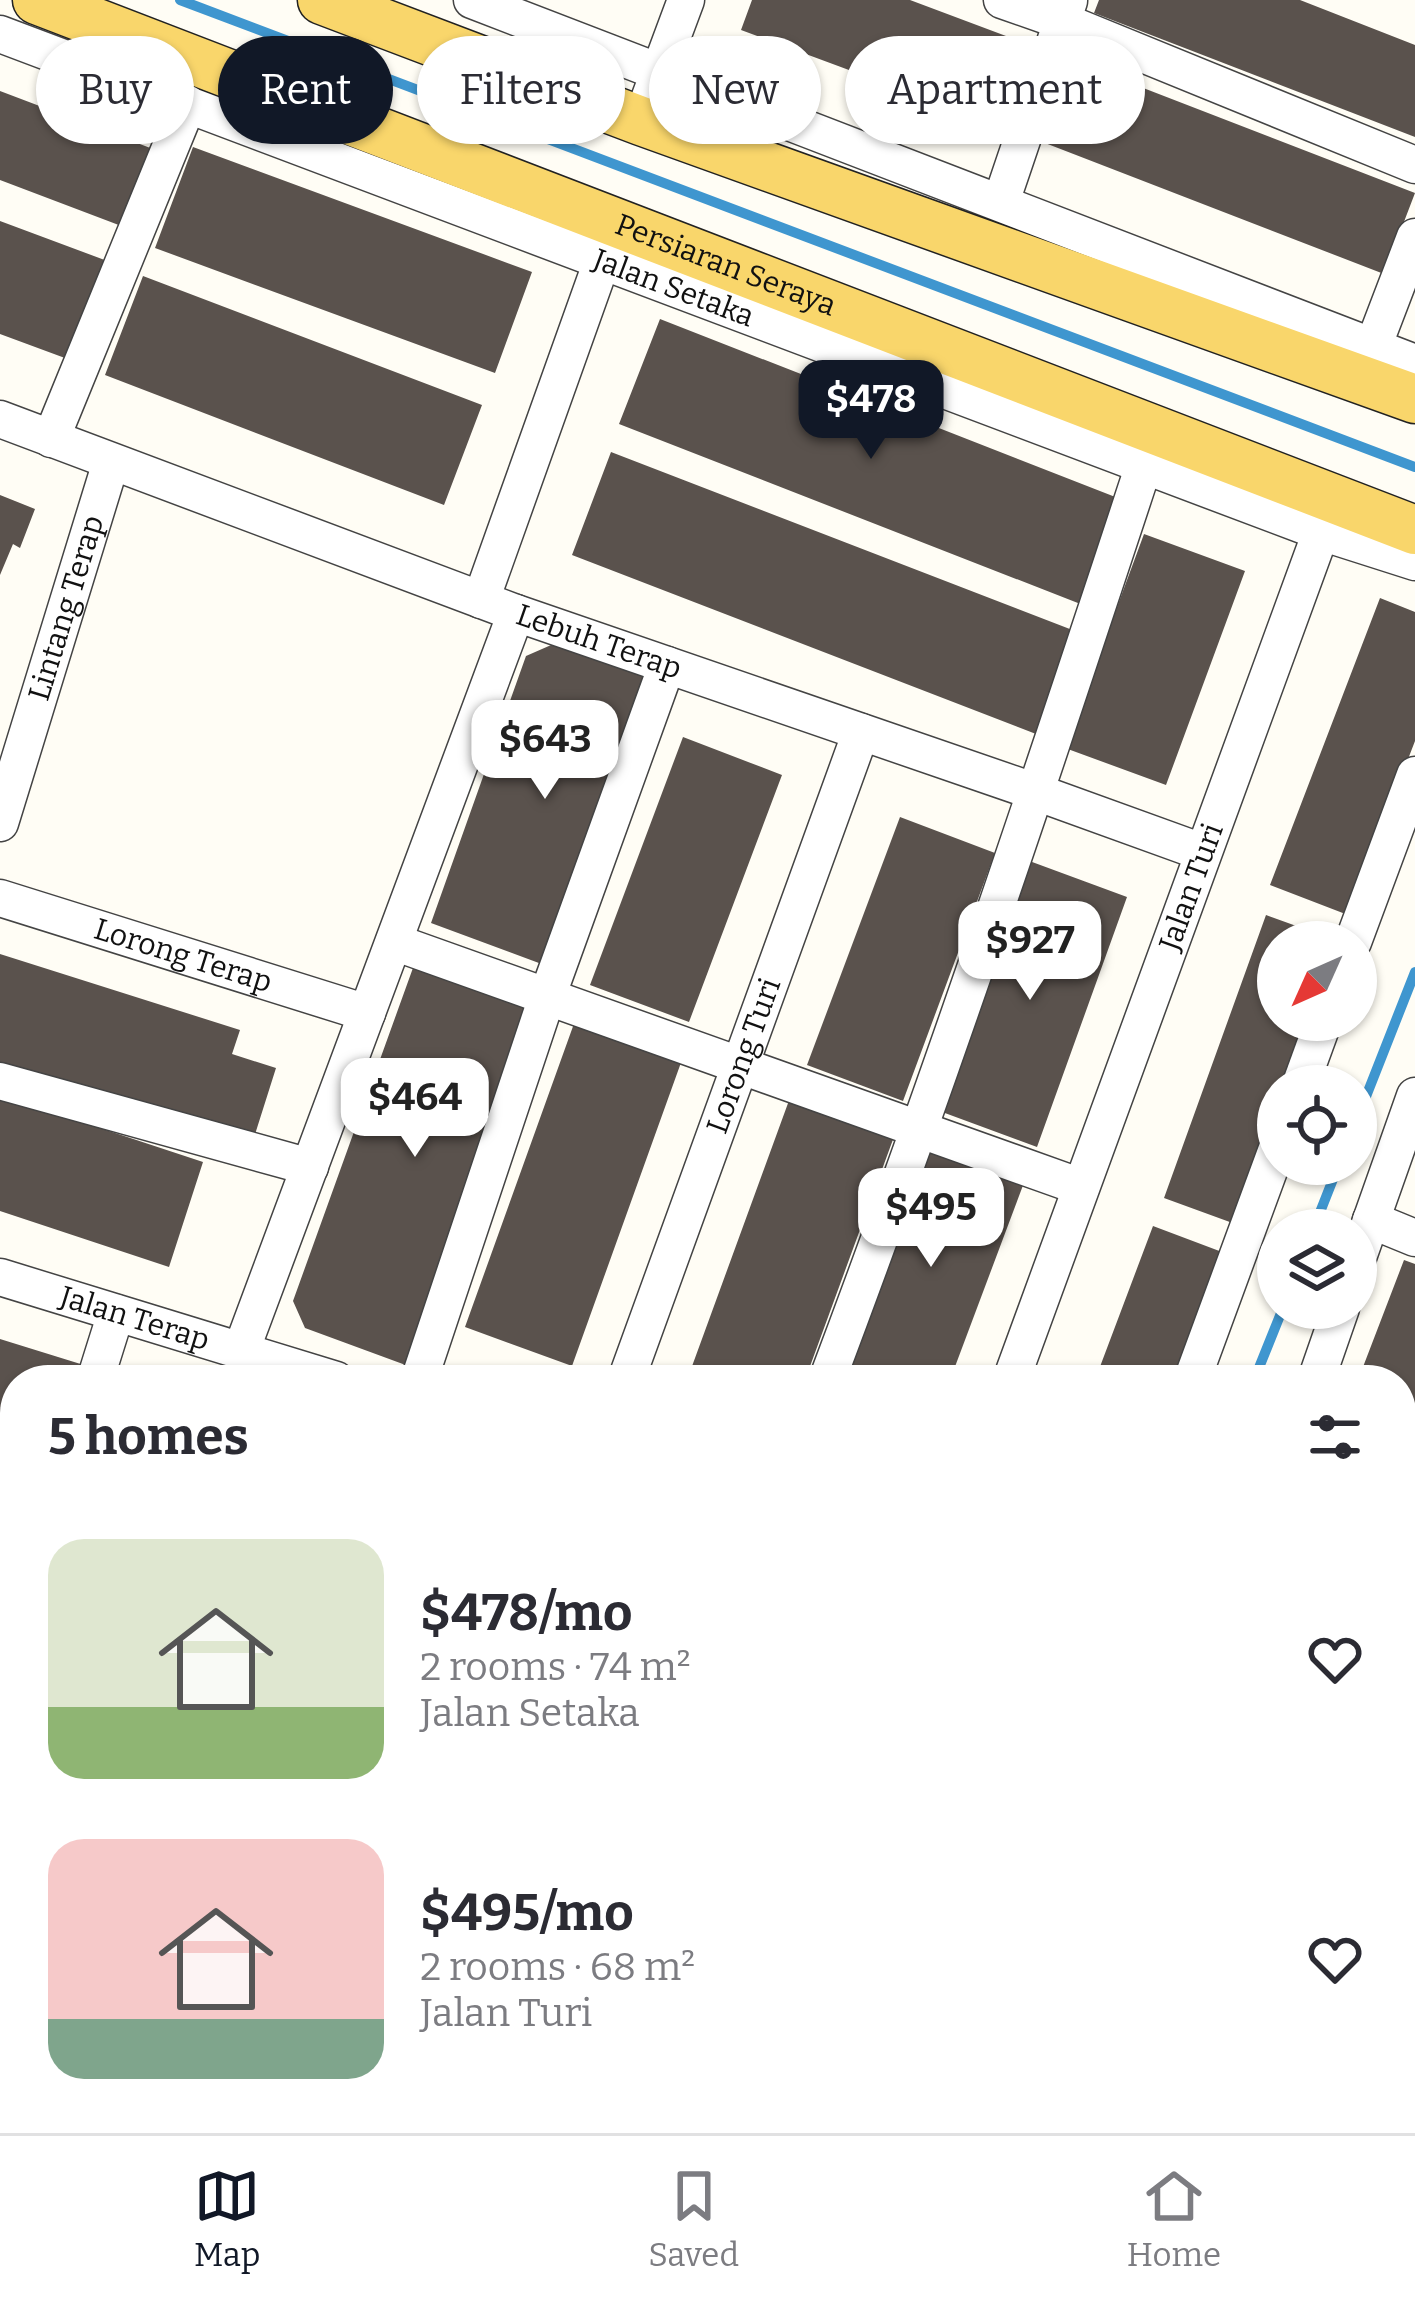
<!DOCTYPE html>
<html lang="en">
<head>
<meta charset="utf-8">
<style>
  body { margin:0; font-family:Bitter,serif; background:#f2f2f3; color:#2b2b33; height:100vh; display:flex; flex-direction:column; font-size:45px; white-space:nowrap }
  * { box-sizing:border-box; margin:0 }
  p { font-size:39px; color:#7c7c81 }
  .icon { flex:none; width:66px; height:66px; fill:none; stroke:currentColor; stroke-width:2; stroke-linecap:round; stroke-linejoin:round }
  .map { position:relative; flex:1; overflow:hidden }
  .drawer { position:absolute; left:0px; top:1365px; width:1416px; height:768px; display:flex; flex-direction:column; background:#fff; border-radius:48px 48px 0 0; box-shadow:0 3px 9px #0004 }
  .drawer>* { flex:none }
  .banner { position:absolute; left:36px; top:36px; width:1344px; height:108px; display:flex; gap:24px }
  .needle { width:78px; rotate:225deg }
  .controls { position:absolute; left:1257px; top:921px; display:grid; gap:24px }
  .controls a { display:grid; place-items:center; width:120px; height:120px; border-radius:50%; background:#fff; box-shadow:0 3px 9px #0004; font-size:60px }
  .price { position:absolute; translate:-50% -102px; padding:0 27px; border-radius:24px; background:#fff; color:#222; font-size:39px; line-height:78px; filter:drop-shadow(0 3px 6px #0008) }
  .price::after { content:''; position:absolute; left:50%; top:72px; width:36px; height:27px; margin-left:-18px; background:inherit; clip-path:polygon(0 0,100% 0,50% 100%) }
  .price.active { background:#111827; color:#fff }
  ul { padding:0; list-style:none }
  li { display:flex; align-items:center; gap:36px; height:300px; padding:0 48px }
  li span { display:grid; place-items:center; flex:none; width:336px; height:240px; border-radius:36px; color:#555 }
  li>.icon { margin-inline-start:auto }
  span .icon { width:144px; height:144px; fill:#fffc; stroke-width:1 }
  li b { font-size:51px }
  h2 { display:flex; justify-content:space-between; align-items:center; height:144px; padding:0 48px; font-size:51px }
  .tag { padding:0 42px; border-radius:54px; background:#fff; box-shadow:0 3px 9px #0004; font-size:42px; line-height:108px }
  .tag.active { background:#111827; color:#fff }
  .tab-bar { display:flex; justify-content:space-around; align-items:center; height:168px; border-top:3px solid #e1e1e2; background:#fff; font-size:33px; color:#7c7c81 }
  .tab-bar a { display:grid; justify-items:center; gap:6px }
  .tab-bar .active { color:#111827 }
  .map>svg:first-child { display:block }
  .grass { fill:#d5ebbd }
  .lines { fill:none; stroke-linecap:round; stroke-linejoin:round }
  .stream { stroke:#3f96cf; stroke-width:10 }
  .building { fill:#5a524d }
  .minor-casing { stroke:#444; stroke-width:39 }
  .major-casing { stroke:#222; stroke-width:51 }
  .minor { stroke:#fff; stroke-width:36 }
  .major { stroke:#f9d66b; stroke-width:48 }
  .labels { text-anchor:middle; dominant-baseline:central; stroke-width:12; stroke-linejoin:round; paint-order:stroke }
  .street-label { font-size:30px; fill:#111; stroke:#fff }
</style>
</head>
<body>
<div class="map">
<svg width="1415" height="2133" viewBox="0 0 1415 2133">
  <rect width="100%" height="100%" fill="#fffdf5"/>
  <path class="grass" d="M0 1693 15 1698V2118H602L597 2133H0Z"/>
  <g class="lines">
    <path class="stream" d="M180 0 1415 467
      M1356 1122 1415 972
      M1313 1230 1339 1164
      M1254 1380 1283 1308
      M1401 1781 1415 1786"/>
  </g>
  <path class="building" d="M752 0H910L1046 51 1016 132 741 30Z
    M1099 0H1300L1415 45V137L1094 13Z
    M1076 62 1415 193 1384 274 1045 143Z
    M0 91 153 149 124 227 0 180Z
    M193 147 532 272 495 373 155 248Z
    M0 221 110 262 73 361 0 334Z
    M143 276 482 405 444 505 105 375Z
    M660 319 1123 500 1083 605 619 424Z
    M611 452 1075 631 1036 734 572 555Z
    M0 495 35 509 20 548 13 544 0 575Z
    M1144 534 1245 571 1166 785 1065 748Z
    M1380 598 1415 612V741L1348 915 1270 885Z
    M558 642 659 679 555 969 431 923 526 656Z
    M683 737 782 775 689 1022 590 985Z
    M900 817 995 853 903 1101 807 1065Z
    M1024 859 1127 897 1037 1147 934 1109Z
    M1266 915 1338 941 1278 942V1020H1312L1288 1086H1278V1114L1238 1225 1164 1198Z
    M0 954 240 1030 232 1054 276 1068 251 1147 0 1067Z
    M418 954 543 999 411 1367 305 1328 293 1301Z
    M576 1018 683 1057 572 1366 465 1327Z
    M0 1095 203 1162 169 1267 0 1211Z
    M791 1095 895 1134 805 1380H687Z
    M923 1141 1025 1180 950 1380H834Z
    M1153 1226 1222 1252 1173 1380H1095Z
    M1404 1260 1415 1264V1499L1401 1536V1380H1358Z
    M0 1339 87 1366 82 1380H15V1444L0 1439Z
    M0 1488 15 1493V1596L0 1591Z
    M657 2118H962L958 2133H701Z
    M1093 2118H1186L1180 2133H1088Z"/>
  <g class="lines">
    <g class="minor-casing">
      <g id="minor">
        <path d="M472 0 1415 363"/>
        <path d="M1002 0 1062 21 1415 165"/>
        <path id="s1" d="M0 34 1321 532 1415 562"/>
        <path d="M641 121 686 0"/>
        <path d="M1001 202 1069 1"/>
        <path d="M1373 347 1415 237"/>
        <path id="s2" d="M0 419 516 613 1036 792 1202 852"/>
        <path d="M51 439 188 104"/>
        <path d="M481 600 602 261"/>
        <path id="s3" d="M0 823 111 462"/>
        <path id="s4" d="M0 898 367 1013"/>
        <path d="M394 942 1081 1187"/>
        <path d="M1353 942 1415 775"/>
        <path d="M0 1081 310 1167"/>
        <path d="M1300 1086 1324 1020"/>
        <path d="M1371 1220 1415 1238"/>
        <path d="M1356 1263 1415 1096"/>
        <path id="s5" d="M0 1277 336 1380"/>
        <path d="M241 1351 516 613"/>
        <path d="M95 1380 116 1313"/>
        <path d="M419 1380 547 997 667 665"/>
        <path id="s6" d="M626 1380 861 732"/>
        <path d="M827 1380C941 1078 1043 772 1144 465"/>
        <path id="s7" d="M1011 1380 1321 532"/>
        <path d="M1192 1380 1278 1146"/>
        <path d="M1316 1380 1341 1308"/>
        <path d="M0 1459 15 1464"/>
        <path d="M0 1647 15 1652"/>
        <path d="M1401 1703 1415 1665"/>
        <path d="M0 1754 15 1760"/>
        <path d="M0 2047 15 2051"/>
        <path d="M313 2118 342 2133"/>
        <path d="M619 2122 653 2133"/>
        <path d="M173 2133 177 2118"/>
        <path d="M1003 2133 1008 2118"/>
        <path d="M1030 2133 1036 2118"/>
        <path d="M1241 2133 1246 2118"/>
      </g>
    </g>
    <g class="major-casing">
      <g id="major">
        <path id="s8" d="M37 0 1415 530"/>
        <path d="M322 0 641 121 1415 399"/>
        <path d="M1401 1884 1415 1849"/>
        <path d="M1305 2133 1310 2118"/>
        <path d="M1399 2133 1415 2088"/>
      </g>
    </g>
    <use href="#minor" class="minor"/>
    <use href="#major" class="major"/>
  </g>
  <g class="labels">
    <g class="street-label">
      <text stroke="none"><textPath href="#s8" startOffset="738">Persiaran Seraya</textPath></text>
      <text stroke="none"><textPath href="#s1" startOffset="720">Jalan Setaka</textPath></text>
      <text stroke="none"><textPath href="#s3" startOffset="225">Lintang Terap</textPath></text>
      <text stroke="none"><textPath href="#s2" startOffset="639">Lebuh Terap</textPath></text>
      <text stroke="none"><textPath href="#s7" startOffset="525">Jalan Turi</textPath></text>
      <text stroke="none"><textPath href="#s4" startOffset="192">Lorong Terap</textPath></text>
      <text stroke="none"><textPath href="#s6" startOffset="345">Lorong Turi</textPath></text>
      <text stroke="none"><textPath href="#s5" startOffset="141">Jalan Terap</textPath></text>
    </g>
  </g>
</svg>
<div class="controls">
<a><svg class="needle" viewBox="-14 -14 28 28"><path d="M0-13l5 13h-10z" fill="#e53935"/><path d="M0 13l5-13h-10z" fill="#7c7c81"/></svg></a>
<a><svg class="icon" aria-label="locate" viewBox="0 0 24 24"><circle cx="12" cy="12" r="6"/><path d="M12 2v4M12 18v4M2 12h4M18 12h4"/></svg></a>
<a><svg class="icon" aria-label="layers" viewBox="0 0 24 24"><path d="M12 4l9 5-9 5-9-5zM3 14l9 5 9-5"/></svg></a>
</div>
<b class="price active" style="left:871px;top:462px">$478</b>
<b class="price" style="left:545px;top:802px">$643</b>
<b class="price" style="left:1030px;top:1003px">$927</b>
<b class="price" style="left:415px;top:1160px">$464</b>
<b class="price" style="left:931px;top:1270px">$495</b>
<div class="banner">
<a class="tag">Buy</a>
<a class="tag active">Rent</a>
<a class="tag">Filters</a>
<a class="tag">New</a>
<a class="tag">Apartment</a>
</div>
<section class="drawer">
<h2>5 homes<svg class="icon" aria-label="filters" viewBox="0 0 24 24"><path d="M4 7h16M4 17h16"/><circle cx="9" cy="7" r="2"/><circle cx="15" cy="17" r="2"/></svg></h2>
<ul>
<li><span style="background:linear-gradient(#dfe7d0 70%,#8fb573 0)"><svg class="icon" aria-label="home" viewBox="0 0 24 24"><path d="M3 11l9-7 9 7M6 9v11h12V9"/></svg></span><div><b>$478/mo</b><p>2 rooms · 74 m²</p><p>Jalan Setaka</p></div><svg class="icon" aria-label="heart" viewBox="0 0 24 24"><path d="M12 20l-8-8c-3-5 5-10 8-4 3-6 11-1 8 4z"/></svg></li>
<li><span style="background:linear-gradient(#f6c9c9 75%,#7fa58c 0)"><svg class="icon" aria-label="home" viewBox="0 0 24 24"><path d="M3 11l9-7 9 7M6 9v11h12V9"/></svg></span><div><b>$495/mo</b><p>2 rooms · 68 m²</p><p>Jalan Turi</p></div><svg class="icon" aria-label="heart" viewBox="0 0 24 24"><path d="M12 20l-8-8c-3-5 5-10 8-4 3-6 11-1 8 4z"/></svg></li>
</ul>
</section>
</div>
<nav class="tab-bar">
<a class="active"><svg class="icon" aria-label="map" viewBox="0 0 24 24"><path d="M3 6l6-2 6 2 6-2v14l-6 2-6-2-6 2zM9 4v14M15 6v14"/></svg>Map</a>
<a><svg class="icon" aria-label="saved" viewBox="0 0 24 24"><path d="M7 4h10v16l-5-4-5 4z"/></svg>Saved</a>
<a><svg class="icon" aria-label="home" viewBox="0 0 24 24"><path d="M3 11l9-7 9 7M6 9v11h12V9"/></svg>Home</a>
</nav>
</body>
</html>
